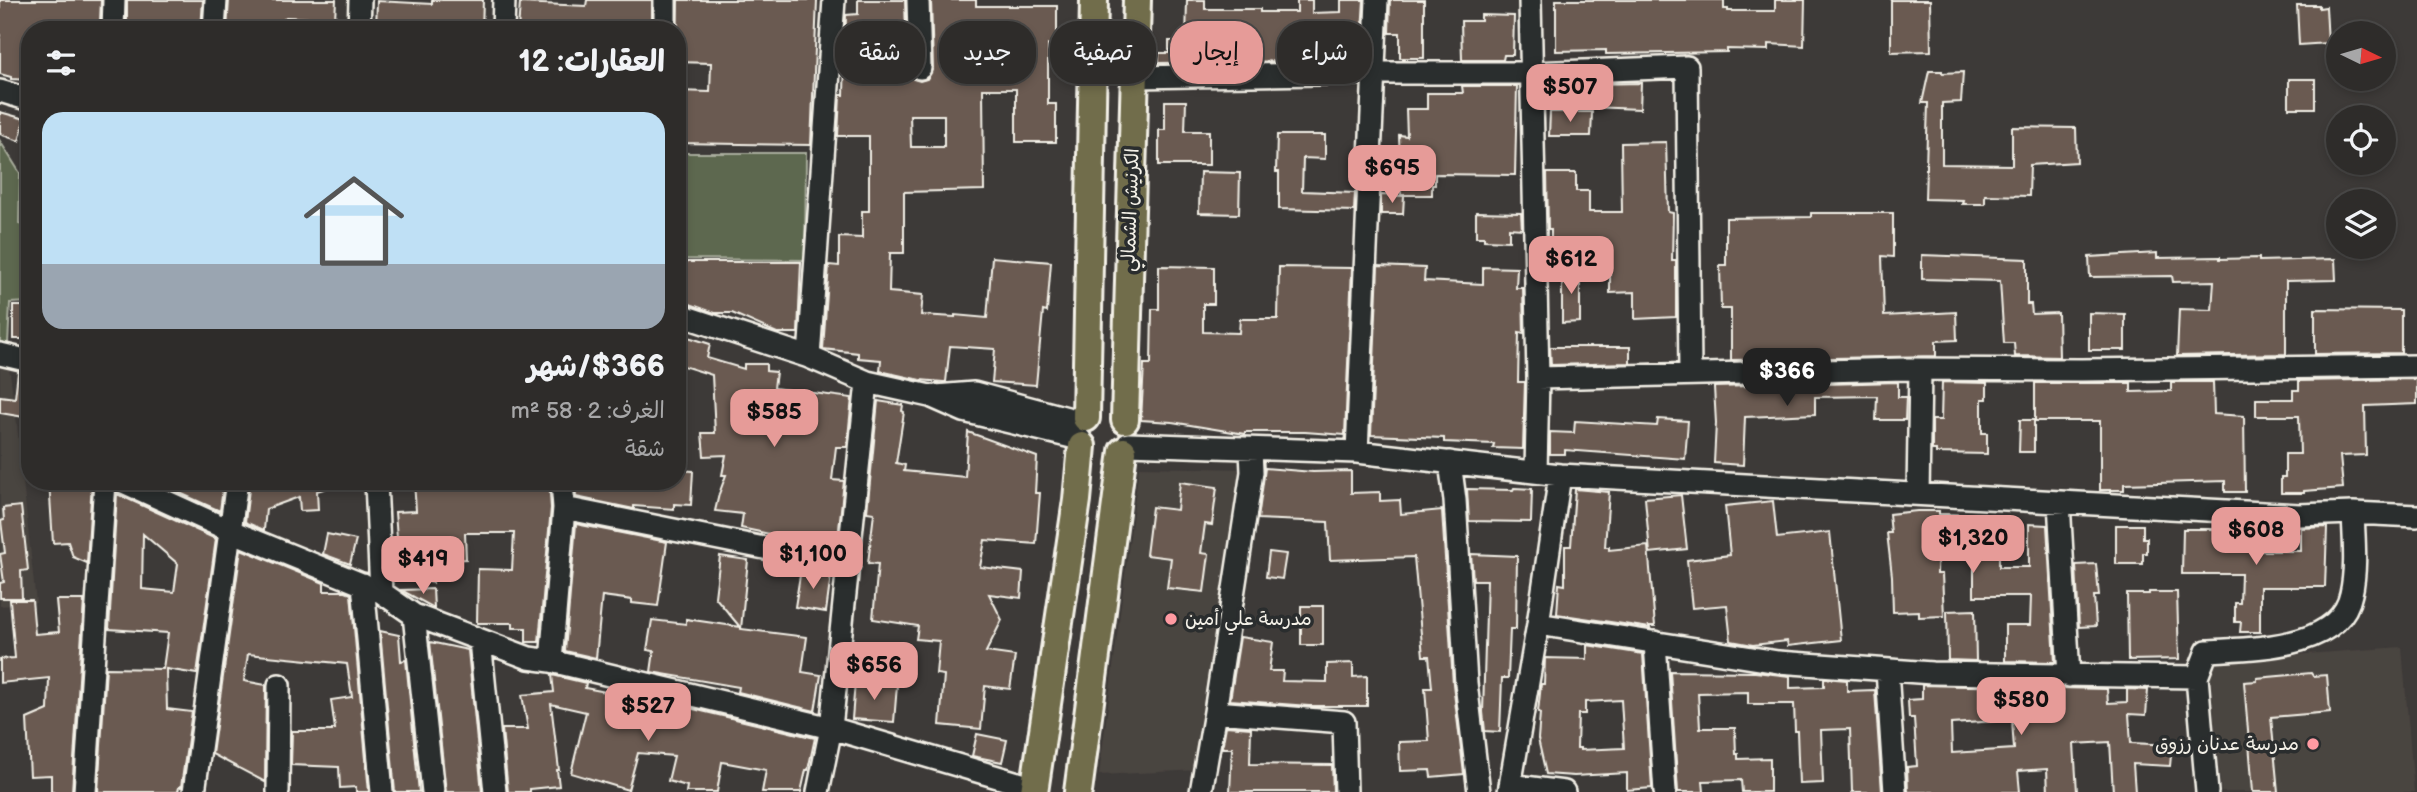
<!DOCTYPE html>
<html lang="ar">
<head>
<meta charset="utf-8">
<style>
  body { margin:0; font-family:"Balsamiq Sans","Playpen Sans Arabic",sans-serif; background:#363432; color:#f1f3f6; direction:rtl; height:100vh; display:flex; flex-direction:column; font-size:26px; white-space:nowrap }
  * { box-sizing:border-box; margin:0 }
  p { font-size:23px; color:#a7a7a8 }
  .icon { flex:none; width:38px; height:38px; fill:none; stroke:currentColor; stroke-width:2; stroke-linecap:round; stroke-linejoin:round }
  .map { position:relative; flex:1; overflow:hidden; direction:ltr }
  .details { position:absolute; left:21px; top:21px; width:665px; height:469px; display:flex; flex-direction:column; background:#2e2c2a; border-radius:28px; box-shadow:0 4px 10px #0003,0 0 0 2px #494847; direction:rtl }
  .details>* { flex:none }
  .guide { position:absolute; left:707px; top:21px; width:665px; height:63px; direction:rtl; display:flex; gap:14px }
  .needle { width:46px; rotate:95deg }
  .buttons { position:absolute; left:2326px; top:21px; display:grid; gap:14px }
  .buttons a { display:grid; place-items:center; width:70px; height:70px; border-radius:50%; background:#2e2c2a; box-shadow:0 4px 10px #0003,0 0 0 2px #494847; font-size:35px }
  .price { position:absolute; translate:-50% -60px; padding:0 16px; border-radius:14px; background:#e69b98; color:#111; font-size:23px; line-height:46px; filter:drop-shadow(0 2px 4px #0008) }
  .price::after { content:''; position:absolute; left:50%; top:42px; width:21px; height:16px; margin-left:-10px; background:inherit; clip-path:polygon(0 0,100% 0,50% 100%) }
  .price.current { background:#222; color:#fff }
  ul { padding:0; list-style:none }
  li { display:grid; align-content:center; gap:14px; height:371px; padding:0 21px }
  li+li { border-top:2px solid #494847 }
  li span { display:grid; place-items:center; height:217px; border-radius:21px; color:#555 }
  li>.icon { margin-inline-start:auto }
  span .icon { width:126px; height:126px; fill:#fffc; stroke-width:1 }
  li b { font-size:30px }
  h2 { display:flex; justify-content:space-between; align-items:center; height:84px; padding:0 21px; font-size:30px }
  .pill { padding:0 24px; border-radius:28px; background:#2e2c2a; box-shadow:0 4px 10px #0003,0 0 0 2px #494847; font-size:24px; line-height:63px }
  .pill.current { background:#e69b98; color:#111 }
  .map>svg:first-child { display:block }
  .built { fill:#4a4440 }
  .green { fill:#5d684f; stroke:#a8ac9c; stroke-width:2 }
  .building { fill:#6a5a51; stroke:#f4f1e8; stroke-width:2; fill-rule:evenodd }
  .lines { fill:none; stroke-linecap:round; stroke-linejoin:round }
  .minor-casing { stroke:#f4f1e8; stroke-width:26 }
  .major-casing { stroke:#f4f1e8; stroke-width:32 }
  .minor { stroke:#2a2d2e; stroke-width:21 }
  .major { stroke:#716d4b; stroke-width:26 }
  .poi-dot { fill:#ff9aa2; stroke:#2a2d2e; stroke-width:2.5 }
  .labels { text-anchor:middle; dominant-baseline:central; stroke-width:7; stroke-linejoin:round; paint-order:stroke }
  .street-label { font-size:19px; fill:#f4f1e8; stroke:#2a2d2e }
  .poi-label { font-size:19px; fill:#f4f1e8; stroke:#2a2d2e; text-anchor:start }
</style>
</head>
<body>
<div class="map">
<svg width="2417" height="792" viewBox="0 0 2417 792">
  <rect width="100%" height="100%" fill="#3d3a38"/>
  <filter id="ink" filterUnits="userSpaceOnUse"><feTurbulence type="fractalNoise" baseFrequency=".0143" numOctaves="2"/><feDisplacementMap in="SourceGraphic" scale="14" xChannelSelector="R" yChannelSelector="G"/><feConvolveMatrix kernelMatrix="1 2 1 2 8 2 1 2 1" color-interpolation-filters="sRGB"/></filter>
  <g filter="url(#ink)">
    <path class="built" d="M0 359 8 360 16 416 36 603 0 606Z
      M1139 467 1246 469 1200 770 1099 775Z
      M2402 647 2414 792H2221L2209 661Z"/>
    <path class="green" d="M0 141 20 173 19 224 30 227V302L10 303 8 344 0 343Z
      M683 153H806L805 260 682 259Z"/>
    <path class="building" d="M0 0H101L100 22H97L96 30H30V80L11 79V77L0 74Z
      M127 0H203L201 30H127Z
      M229 0H336L335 19 286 17 284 19 283 30H227Z
      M432 0H483L482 30H376L377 1 432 4Z
      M587 0H652V30H518L520 3 586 6Z
      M678 0H817L811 145 677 143V91L710 92 711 63 677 62Z
      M858 0H905L907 69 913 79 920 81 927 79 933 68 931 0H976V6H1057V45H1048V104H1056V142H1016V89H983L984 190 904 192V253H890L889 292 923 295 921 315 955 317V315L987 318 992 257 1051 262 1047 312 1043 311 1036 385 992 382 995 349 950 346 946 382H943L920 380 880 371 881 360 858 358V353L823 349 829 265 839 266V237L862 238V211H869V136H838L840 95H844L846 15 858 14ZM910 115H944V147H911Z
      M1187 0H1205V9H1260V12H1297V0H1312V13L1341 12V0H1364L1362 32H1356V60L1159 63V53H1169V41H1186Z
      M1390 0H1424V58H1400V33H1389Z
      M1556 0H1724V9H1728V11H1775V0H1805L1804 46 1768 44V50L1727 49V52L1606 54V50L1556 51Z
      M1891 0H1930L1931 51 1891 52Z
      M2297 5H2319V8L2326 7 2328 43 2299 45Z
      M1481 15 1514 16 1513 55H1504L1503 60H1462L1461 21H1481Z
      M1929 71H1942V73L1963 72 1961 102 1942 103V164L2012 165V127L2076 128 2077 162 2030 165 2029 196 1985 195V204H1962L1963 200 1925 199 1928 103H1922Z
      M2289 79H2315V108H2289Z
      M1641 83 1640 109 1590 107 1592 84Z
      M1462 86H1517L1515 175 1435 174V185H1432V195H1401L1399 135 1407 136 1406 109H1427V93H1463Z
      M1165 101H1186L1185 131H1209V165H1159V130H1165Z
      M0 112 25 119 19 141 0 134Z
      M1550 112H1592L1591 136H1549Z
      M1277 135H1325V159L1303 158 1302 191 1355 193 1354 211 1279 209V172H1276Z
      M1666 142 1668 212 1673 213 1672 261H1676V317L1635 319V292L1610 293V260H1602L1603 241H1551V229H1548L1547 173H1576V191H1589V212H1622L1621 143Z
      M1200 172 1240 173 1239 214 1199 213Z
      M1381 195 1404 196 1403 214H1381Z
      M1476 212 1521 213 1522 229 1509 228V241L1484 240V237H1476Z
      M1811 213H1893V257L1882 256 1884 316 1956 312 1957 340 1936 341V356L1731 360V309H1721L1720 265H1726V218L1811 217Z
      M2157 253V258L2220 257V259L2259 258V261L2335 259 2336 280 2286 281V354L2177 356 2179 309 2212 310 2214 281 2173 282 2172 276 2090 277 2089 257Z
      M1922 255 2027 259V304H2031L2032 314 2058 313 2059 357 2015 356 2014 343H2004L2000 281 1922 279Z
      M685 262H801L798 333H777L732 313H715L687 303V292H684Z
      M1159 266 1214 267V304H1203V332L1239 333 1240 319H1278L1279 267 1352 268 1345 435 1305 432H1245V434L1172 422 1141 420 1144 364H1151L1152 309H1159Z
      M1378 266 1425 268 1424 281 1483 284V267L1517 268 1516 288H1523L1524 333 1519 332 1518 382H1525L1523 449 1493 448 1494 444 1444 442V438L1371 435Z
      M1562 268 1580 269V322L1562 323Z
      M13 306H30V339H13Z
      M2315 309 2401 310V353L2315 354Z
      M2089 313 2125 314V350H2089Z
      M682 335 710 344 707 358 744 369V364H766V371L776 372 774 388 852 398 847 447H836L832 480 844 481 837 548 741 528 743 514 715 511 719 494 726 475H722L726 455 704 456 702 433H715L712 375 677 364V352Z
      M1550 347H1630V363L1551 365Z
      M18 372 30 374V418L0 413V396L15 398Z
      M2417 379V404L2365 406 2366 455 2340 456 2343 488 2304 491V493H2281V477H2285V454H2300L2299 416H2256V399H2293V390H2299V381Z
      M1898 382V397H1906L1905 420H1876L1877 396 1815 397V414L1745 417 1743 465 1714 463 1716 423 1714 387Z
      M1942 382 1987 383V399H1982V433H1987V454L1936 453V450H1932V420H1941Z
      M2171 382H2213L2214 414 2244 416 2245 492H2225V481L2124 484V490H2100V421H2035V383H2131V392L2171 391Z
      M878 401 903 405 902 411 904 412 896 463 905 465 904 471 965 477 968 432 1037 457 1035 493H1040L1036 544 985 540 980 567 1023 572 1021 598 989 594 1002 620 986 652 1015 656 1010 689 985 686 981 729 940 725 944 675 936 674 939 641 916 639 918 626 873 619 878 564 868 563 874 513 867 512Z
      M1658 419 1688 421 1685 459 1565 450V454H1550V432L1574 433 1575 421 1657 426Z
      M2020 420H2034V452H2019Z
      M1265 468 1313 472 1351 471V493L1380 492V501L1400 500 1401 514 1442 510 1453 684 1464 774 1431 777 1430 770 1400 771 1399 742 1429 741 1425 688H1432L1429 656H1423L1414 557 1330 560 1328 522 1258 519Z
      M677 470 693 471 691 505 674 504V509L634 506V509L576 497 575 481H677Z
      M49 481H92L87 563 73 557 68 542 53 543Z
      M153 481H224L220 511Z
      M250 481H287V483L335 481 336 485 317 491 318 510 300 511 299 497 266 509 264 530 245 522Z
      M414 481H549L551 508 539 642H526V628H513V623H477L478 569 512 570 514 533H465L466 559 431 561 433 583 414 579 413 557 393 559 392 538H397L395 512 416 511Z
      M1180 482 1217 487 1212 525 1205 524 1201 553 1209 554 1204 592 1167 588 1171 558 1146 555 1152 507 1177 510Z
      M1514 488 1532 489 1531 522 1469 521 1467 489 1513 490Z
      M1575 489 1609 492 1605 547H1609V550L1648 546 1655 626H1649L1650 628 1557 614 1559 584 1565 585V546H1571Z
      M117 494 216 539 197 674 166 669 167 709 192 712 181 787H179L178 792H98L106 668 163 669 168 633 109 629ZM143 534 178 564 174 592 142 589Z
      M1681 495 1687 549 1650 553 1645 498Z
      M1773 501 1777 538 1830 532 1841 640 1788 646 1787 641 1753 645 1731 641 1727 605 1692 608 1687 560 1730 555 1725 506Z
      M21 506 28 570 21 571 22 598H0V583L4 582 0 554 5 553 1 521 4 520 3 508Z
      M1917 511H1939V514L1999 516V567H2029V524L2047 525 2055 662 2005 661V625H2030L2031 596H1974V544H1972V537L1938 536 1937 574H1942L1944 616 1919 617V611L1893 612 1892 576 1887 533H1891L1889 514Z
      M576 524 667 542 658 606 632 603V600L602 596 596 658 565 651Z
      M2116 525H2143V538H2147V553H2143V564H2116Z
      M2327 527 2325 587H2260V632H2240L2241 622H2235V603H2240L2241 574H2182L2183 529H2224V544H2251V551H2301V528Z
      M327 534 356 540 350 564 323 554Z
      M241 549 324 583V591H343L351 594 369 792H356V787L340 788 339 767 291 765 292 731H332V729H335L331 700 352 697 347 664 248 654 244 681 266 685 265 782 212 754Z
      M1269 552 1286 554 1282 579 1266 577Z
      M1471 554 1517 556 1516 629H1510L1508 678H1502L1500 732 1485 731 1483 712 1487 580H1473Z
      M720 556 748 560 741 629 807 637 802 672 821 675 815 711 738 692 739 687 651 672 654 651 647 650 652 620 686 624V619L740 627 715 597Z
      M2096 564 2099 596H2094L2096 626 2079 627 2076 565Z
      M801 569 831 575 826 612 795 607Z
      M433 589 434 608 401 590Z
      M2149 592H2177L2179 659 2128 660 2127 594H2149Z
      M10 600H32L35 634 59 632 56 600H84L72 792H51V775L30 776 27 719 48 710 49 678 0 683V659L15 658Z
      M1301 606H1323V645H1301Z
      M1975 610 1976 661 1948 660 1947 611Z
      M380 631 399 635 401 661 406 660 419 792H395Z
      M1240 637 1273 642 1269 671H1283L1282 681 1327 682V664L1353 663V677L1367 676V706H1309L1230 700Z
      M430 642 468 650 482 792H446Z
      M1587 645 1643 654 1652 788 1627 790V773L1574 776 1546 774 1538 739 1540 713 1538 712 1541 684H1544L1545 658 1587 659ZM1621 700 1624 748 1580 750V748H1577L1578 714H1585V702Z
      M1670 671 1755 672 1790 676V688L1824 687V678L1847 680V691L1875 690 1882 792H1852L1850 729 1821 730 1823 783 1799 784 1797 731H1795L1794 704H1748V692L1698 693 1700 728H1735L1736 754H1738V759L1770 758V792H1742L1741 780 1703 781 1704 792H1678Z
      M2311 673 2313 676 2327 675 2330 712 2271 717 2278 792H2253L2244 682 2257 681V678Z
      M552 675 586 683 585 688 689 708 815 738 808 770H806L801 792H762L766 770 722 762 717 792H686L687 786 668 781 674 756 638 753 628 790 571 773 586 712 551 704 559 770H557L559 786 530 789V792H508L502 729H528L522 695 554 692Z
      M855 682 897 685 894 722 852 719Z
      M1922 685 2107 689 2108 703 2127 702V689L2148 690 2146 715 2129 714 2131 743 2172 745 2170 766 2133 764 2135 792H2113L2110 742 2074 744 2077 792H2048L2047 769 2018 771 2020 792H1908L1907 767 1917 766 1914 718H1909L1908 700 1922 699ZM2012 720 2014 749 1952 753 1951 724Z
      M1226 726 1251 728 1250 764 1332 765 1333 792H1230L1232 748H1222Z
      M977 734 1007 740 1002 762 972 756Z"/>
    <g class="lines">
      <g class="minor-casing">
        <path id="minor" d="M665 0V30
          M918 0 920 68
          M1530 0 1538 378 1536 471
          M113 30 114 0
          M214 30 216 0
          M359 30 360 0
          M503 30 504 0
          M1135 77 1375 73H1532L1687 67 1690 373
          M0 91 30 100
          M677 314 809 357 867 382 930 396 964 411 1080 439
          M0 354 30 361
          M809 357 834 0
          M1538 378 1906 369 2081 370 2417 366
          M936 396 974 393 1082 422
          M1128 444 1357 452 1560 475 2299 515 2353 513 2417 516
          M1357 452 1377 0
          M1450 462 1455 500 1466 683 1479 792
          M121 481 231 531 381 592 414 615 529 658 551 661 831 728 1035 788
          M376 481 381 592
          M1918 494 1920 370
          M2059 502 2069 676
          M564 508 849 565
          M363 584 382 792
          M414 615 433 792
          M1538 624 1778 662 1932 673 2197 677
          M480 640 495 792
          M1655 642 1665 792
          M551 661 564 508 562 481
          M1887 670 1895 792
          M1215 712 1344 722 1346 792
          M1510 785 1564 792
          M85 792 105 481
          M194 792 237 481
          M278 792 279 685
          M818 792 831 728 867 382
          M1201 792 1215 712 1252 472 1251 450
          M1509 792 1538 624 1560 475
          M2207 792 2197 677 2207 651C2251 648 2340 650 2351 594 2357 568 2354 540 2353 513"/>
      </g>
      <g class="major-casing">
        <path id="major" d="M1086 418 1094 0
          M1125 420 1137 0
          M1034 792 1077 500 1082 446
          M1078 792 1123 451"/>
      </g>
      <use href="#minor" class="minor"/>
      <use href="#major" class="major"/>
    </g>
  </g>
  <g class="poi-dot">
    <circle cx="1171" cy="619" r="7"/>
    <circle cx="2313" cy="744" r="7"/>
  </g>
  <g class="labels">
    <g class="street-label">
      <text transform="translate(1131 210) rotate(-88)">الكرنيش الشمالي</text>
    </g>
    <g class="poi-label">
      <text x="1185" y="619">مدرسة علي أمين</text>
      <text x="2299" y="744" text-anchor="end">مدرسة عدنان رزوق</text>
    </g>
  </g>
</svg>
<div class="buttons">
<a><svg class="needle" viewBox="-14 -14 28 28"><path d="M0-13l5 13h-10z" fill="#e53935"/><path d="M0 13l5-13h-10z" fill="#a7a7a8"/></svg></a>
<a><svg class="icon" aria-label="locate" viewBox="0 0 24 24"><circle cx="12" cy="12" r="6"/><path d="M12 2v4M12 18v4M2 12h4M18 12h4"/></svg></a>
<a><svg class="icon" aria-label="layers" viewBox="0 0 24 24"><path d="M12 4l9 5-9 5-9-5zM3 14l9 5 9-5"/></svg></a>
</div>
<b class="price" style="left:1570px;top:124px">$507</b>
<b class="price" style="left:1392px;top:205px">$695</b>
<b class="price" style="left:1571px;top:296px">$612</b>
<b class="price current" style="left:1787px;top:408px">$366</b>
<b class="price" style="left:774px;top:449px">$585</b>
<b class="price" style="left:2256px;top:567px">$608</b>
<b class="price" style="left:1973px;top:575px">$1,320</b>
<b class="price" style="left:813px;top:591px">$1,100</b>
<b class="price" style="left:423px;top:596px">$419</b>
<b class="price" style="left:874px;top:702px">$656</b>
<b class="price" style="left:2021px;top:737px">$580</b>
<b class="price" style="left:648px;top:743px">$527</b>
<div class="guide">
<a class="pill">شراء</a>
<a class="pill current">إيجار</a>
<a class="pill">تصفية</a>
<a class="pill">جديد</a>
<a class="pill">شقة</a>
</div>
<section class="details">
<h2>العقارات: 12<svg class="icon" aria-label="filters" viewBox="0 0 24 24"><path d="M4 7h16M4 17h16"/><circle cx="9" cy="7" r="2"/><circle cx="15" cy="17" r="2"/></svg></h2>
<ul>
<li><span style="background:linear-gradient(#bfe0f5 70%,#9aa5b1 0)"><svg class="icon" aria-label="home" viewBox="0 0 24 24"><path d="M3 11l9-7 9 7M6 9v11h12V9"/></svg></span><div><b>$366/شهر</b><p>الغرف: 2 · 58 m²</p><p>شقة</p></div></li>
</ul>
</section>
</div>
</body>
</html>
